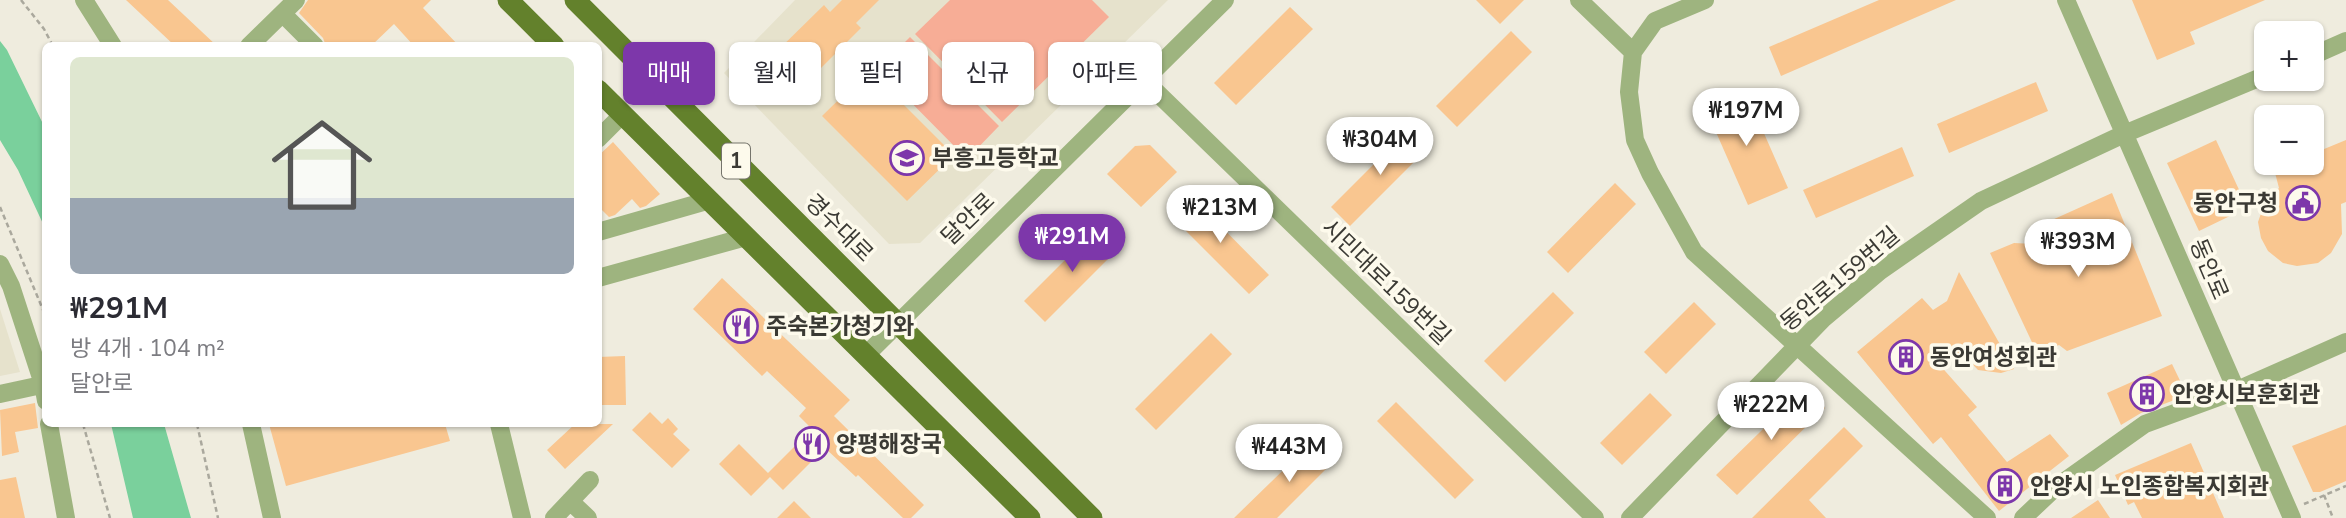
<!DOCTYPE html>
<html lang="ko">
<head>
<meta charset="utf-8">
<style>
  body { margin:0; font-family:"Nunito Sans","Noto Sans KR",sans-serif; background:#f2f2f3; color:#2b2b33; height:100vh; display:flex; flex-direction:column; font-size:26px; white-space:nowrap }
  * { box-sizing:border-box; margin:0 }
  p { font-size:23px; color:#7c7c81 }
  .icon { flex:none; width:38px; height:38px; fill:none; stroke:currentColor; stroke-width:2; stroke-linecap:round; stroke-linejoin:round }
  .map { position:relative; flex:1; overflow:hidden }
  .sheet { position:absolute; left:42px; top:42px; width:560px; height:385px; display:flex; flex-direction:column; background:#fff; border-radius:10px; box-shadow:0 2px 5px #0004 }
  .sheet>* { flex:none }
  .guide { position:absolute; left:623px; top:42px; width:665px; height:63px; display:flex; gap:14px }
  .tools { position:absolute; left:2254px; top:21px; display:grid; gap:14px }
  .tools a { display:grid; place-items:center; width:70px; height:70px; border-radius:10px; background:#fff; box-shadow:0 2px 5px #0004; font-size:35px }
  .price { position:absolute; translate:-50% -60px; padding:0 16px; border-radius:24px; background:#fff; color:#222; font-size:23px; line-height:46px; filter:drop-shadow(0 2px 4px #0008) }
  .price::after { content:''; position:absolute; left:50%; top:42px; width:21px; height:16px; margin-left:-10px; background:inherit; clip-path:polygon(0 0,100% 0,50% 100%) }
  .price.selected { background:#7d37aa; color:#fff }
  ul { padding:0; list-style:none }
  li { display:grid; align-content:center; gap:14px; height:371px; padding:0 28px }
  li+li { border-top:2px solid #e1e1e2 }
  li span { display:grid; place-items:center; height:217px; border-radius:10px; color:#555 }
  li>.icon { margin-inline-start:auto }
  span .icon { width:126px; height:126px; fill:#fffc; stroke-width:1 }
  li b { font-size:30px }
  .tag { padding:0 24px; border-radius:10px; background:#fff; box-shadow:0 2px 5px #0004; font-size:24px; line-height:63px }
  .tag.selected { background:#7d37aa; color:#fff }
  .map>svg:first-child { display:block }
  .built { fill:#e6e2cc }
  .green { fill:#f7ad96 }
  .water { fill:#7ad09c }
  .building { fill:#f9c690 }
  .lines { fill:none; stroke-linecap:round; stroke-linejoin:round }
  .path { stroke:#aaa89d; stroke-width:2.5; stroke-dasharray:5 3.5; stroke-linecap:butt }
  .minor { stroke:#9eb47f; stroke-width:18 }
  .major { stroke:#63812c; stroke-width:21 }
  .labels { text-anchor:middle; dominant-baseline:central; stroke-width:7; stroke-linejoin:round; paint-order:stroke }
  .shield { fill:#fdfaec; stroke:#75746b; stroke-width:2 }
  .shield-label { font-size:21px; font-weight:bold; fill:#3b3a34 }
  .poi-label { font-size:23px; font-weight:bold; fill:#3b3a34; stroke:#fdfaec; text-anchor:start }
  .street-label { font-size:23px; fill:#3b3a34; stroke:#fdfaec }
</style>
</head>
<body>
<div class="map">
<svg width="2346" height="518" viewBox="0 0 2346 518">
  <rect width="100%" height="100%" fill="#efecde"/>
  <path class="built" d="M795 0H1168L920 243 889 244 724 73Z
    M0 309 20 372 0 376Z"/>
  <path class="green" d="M950 0H1092L1109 17 1002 122 915 34Z
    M910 37 999 126 967 159 878 69Z"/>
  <path class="water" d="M0 41 7 50 45 128V228L18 170 0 140Z
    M111 424H164L191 518H133Z"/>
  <path class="building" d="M126 0H168L217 46H175Z
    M308 0H431L423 8 459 46H414L394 24 371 46H326L323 38 299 13Z
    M842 0H879L856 23 861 28 797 92 767 61 824 5 830 12Z
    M1476 0H1524L1500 24Z
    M1879 0H1956L1781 76 1769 47Z
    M2132 0H2265L2190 32 2195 44 2157 60Z
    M1290 7 1313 29 1236 105 1214 83Z
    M1511 31 1532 52 1457 127 1436 106Z
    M869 70 954 155 907 201 822 116Z
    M2036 82 2048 111 1949 153 1937 124Z
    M1745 90 1788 188 1748 205 1705 107Z
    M1409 129 1428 148 1350 226 1331 207Z
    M2216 140 2241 194 2224 201 2230 216 2199 231 2167 163Z
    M2346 140V202L2341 204 2342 234 2331 253 2318 263 2297 266 2283 263 2268 251 2261 238 2258 222 2265 202 2279 188 2274 169 2288 163H2312V154Z
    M613 142 660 194 646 206 640 208 632 199 615 215 609 217 598 206V156Z
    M1150 145 1177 172 1141 207 1107 174 1135 146Z
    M1902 147 1914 176 1816 218 1803 190Z
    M1615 183 1636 204 1568 273 1547 252Z
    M2112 193 2162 316 2067 351 2059 345 2038 355 1990 253 2014 243 2036 244 2030 230Z
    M1191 196 1269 275 1249 294 1171 216Z
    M1100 225 1121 246 1045 322 1024 301Z
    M1959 272 2014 369 2001 373 1978 370 1961 352 1938 363 1977 407 1968 415 2007 462 2050 434 2069 456 1999 511 1941 437 1933 444 1857 352 1922 298 1933 310 1947 301Z
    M722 278 850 400 834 416 924 505 911 518H903L858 475 856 477 825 448 783 490 770 477 751 496 719 464 739 444 768 473 812 429 799 416 806 408 767 371 762 376 693 309Z
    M1553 292 1574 313 1505 382 1484 361Z
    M1694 302 1716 324 1666 374 1644 352Z
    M1211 333 1232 354 1156 430 1135 409Z
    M625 356 626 405H598V357Z
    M2172 364 2187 395 2141 413 2121 425 2107 393Z
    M1805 388 1825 408 1737 495 1716 475Z
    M1650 393 1672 415 1622 465 1600 443Z
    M1396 402 1474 480 1455 499 1377 421Z
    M35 403 38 428 15 432 19 452 2 456 0 410Z
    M650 412 662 424 668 418 678 429 673 434 690 450 672 468 632 430Z
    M269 424H445L450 441 286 486Z
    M575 424H613L565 469 547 450Z
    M2346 425V481L2320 492H2313L2292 446Z
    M1844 427 1863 446 1809 500 1826 518H1752Z
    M1315 439 1335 460 1277 518H1234Z
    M2191 443 2224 518H2142L2134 502 2128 505 2115 475Z
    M16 477 25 518H0V480Z
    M2098 500 2110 518H2071Z
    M794 501 811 518H777Z"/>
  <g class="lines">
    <path class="path" d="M21 0 44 29 53 46
      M0 207 46 317
      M83 424 110 518
      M197 424 218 518
      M2324 495 2333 518
      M2304 504 2346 486"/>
    <path class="minor" d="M84 0 113 46
      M1579 0 1633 52 1629 92 1635 140 1650 173 1694 252 1987 518
      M2066 0 2292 518
      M283 14 315 46
      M249 46 296 0
      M1633 52 1655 21 1705 0
      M2312 56 2346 41
      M1144 80 1595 518
      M598 139 623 114
      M598 232 710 200
      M0 264 11 286 43 384 46 401
      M598 278 746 237
      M866 355 1225 0
      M0 394 46 384
      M49 424 66 518
      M251 424 272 518
      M499 424 522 518
      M570 501 588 518
      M554 518 590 480
      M1630 518 1824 318 1880 271 1981 201 2124 134 2266 75
      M2023 518 2055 488 2145 424 2235 391 2346 342"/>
    <path class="major" d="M508 0 554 46
      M575 0 1092 518
      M598 90 1030 518"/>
  </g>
  <defs>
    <g id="school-ring" transform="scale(1.75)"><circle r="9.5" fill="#fdfaec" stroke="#7d37aa" stroke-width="1.5"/><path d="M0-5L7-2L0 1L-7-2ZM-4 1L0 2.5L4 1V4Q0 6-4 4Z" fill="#7d37aa"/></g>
    <g id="civic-ring" transform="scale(1.75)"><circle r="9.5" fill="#fdfaec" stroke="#7d37aa" stroke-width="1.5"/><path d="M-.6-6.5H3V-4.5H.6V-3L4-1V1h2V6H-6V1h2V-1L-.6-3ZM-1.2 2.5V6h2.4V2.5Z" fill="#7d37aa"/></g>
    <g id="restaurant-ring" transform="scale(1.75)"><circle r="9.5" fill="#fdfaec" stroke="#7d37aa" stroke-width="1.5"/><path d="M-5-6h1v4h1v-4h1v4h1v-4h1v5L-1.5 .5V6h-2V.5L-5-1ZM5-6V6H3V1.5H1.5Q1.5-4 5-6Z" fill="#7d37aa"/></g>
    <g id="building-ring" transform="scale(1.75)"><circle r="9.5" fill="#fdfaec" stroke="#7d37aa" stroke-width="1.5"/><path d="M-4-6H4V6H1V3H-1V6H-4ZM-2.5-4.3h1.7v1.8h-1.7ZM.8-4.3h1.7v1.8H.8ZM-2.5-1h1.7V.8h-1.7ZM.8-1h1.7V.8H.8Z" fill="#7d37aa"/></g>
  </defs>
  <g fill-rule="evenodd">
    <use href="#school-ring" x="907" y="158"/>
    <use href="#civic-ring" x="2303" y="203"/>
    <use href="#restaurant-ring" x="741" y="326"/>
    <use href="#building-ring" x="1906" y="357"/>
    <use href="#building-ring" x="2147" y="394"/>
    <use href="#restaurant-ring" x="812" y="444"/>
    <use href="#building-ring" x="2005" y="486"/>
  </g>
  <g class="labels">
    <rect class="shield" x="722" y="143.5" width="28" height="35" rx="5"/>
    <g class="shield-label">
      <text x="736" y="161">1</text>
    </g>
    <g class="poi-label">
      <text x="932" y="158">부흥고등학교</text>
      <text x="2278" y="203" text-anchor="end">동안구청</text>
      <text x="766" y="326">주숙본가청기와</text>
      <text x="1930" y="357">동안여성회관</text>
      <text x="2172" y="394">안양시보훈회관</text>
      <text x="836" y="444">양평해장국</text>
      <text x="2030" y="486">안양시 노인종합복지회관</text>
    </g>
    <g class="street-label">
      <text transform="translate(968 219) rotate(-44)">달안로</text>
      <text transform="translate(839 228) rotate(45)">경수대로</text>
      <text transform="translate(2209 269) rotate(67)">동안로</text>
      <text transform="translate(1840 279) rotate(-40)">동안로159번길</text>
      <text transform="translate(1386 282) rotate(44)">시민대로159번길</text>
    </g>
  </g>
</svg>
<div class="tools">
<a>+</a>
<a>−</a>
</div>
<b class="price" style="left:1746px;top:148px">₩197M</b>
<b class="price" style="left:1380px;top:177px">₩304M</b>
<b class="price" style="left:1220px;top:245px">₩213M</b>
<b class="price selected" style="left:1072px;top:274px">₩291M</b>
<b class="price" style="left:2078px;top:279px">₩393M</b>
<b class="price" style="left:1771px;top:442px">₩222M</b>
<b class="price" style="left:1289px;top:484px">₩443M</b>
<div class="guide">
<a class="tag selected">매매</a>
<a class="tag">월세</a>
<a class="tag">필터</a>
<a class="tag">신규</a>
<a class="tag">아파트</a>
</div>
<section class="sheet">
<ul>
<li><span style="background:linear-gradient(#dfe7d0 65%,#9aa5b1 0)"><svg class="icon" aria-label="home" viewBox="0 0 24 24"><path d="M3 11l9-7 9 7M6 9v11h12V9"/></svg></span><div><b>₩291M</b><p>방 4개 · 104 m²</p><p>달안로</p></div></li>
</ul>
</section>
</div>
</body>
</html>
